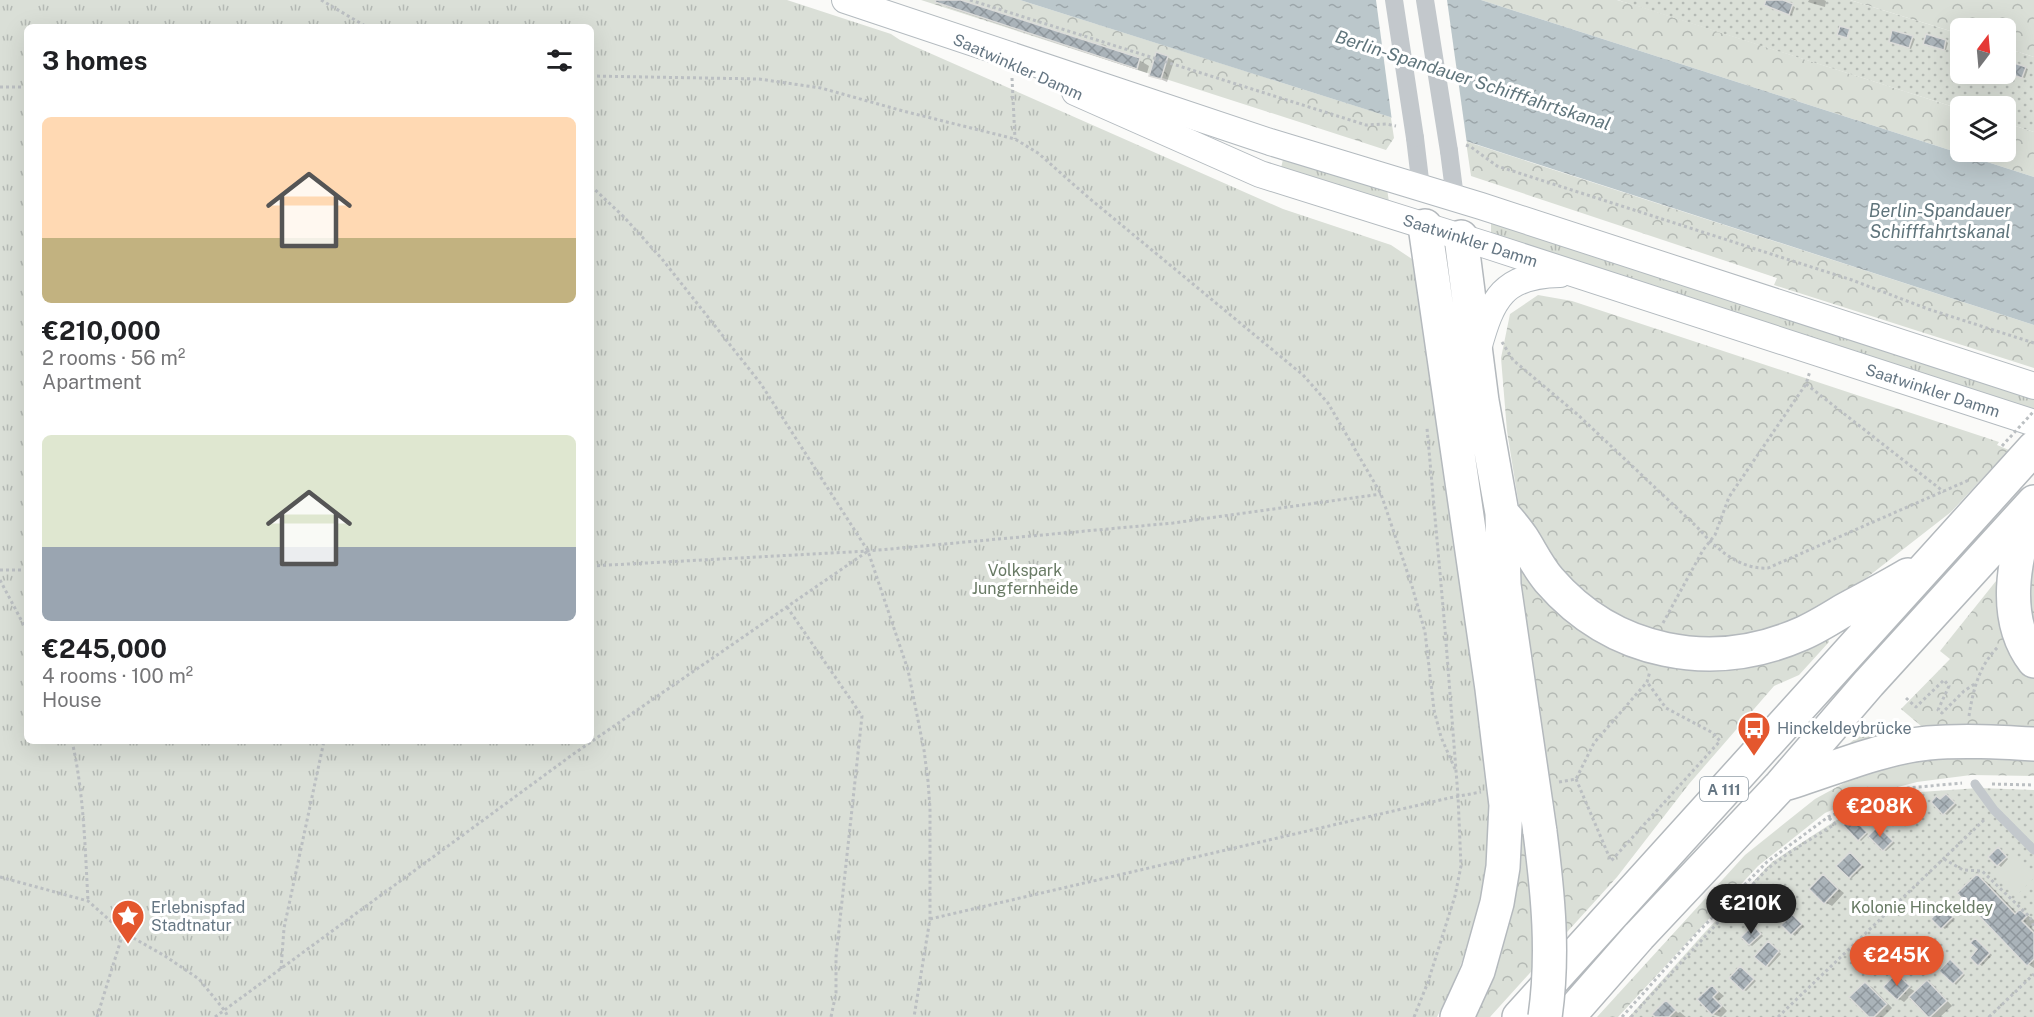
<!DOCTYPE html>
<html lang="en">
<head>
<meta charset="utf-8">
<style>
  body { margin:0; font-family:"Public Sans",sans-serif; background:#f6f6f6; color:#202124; height:100vh; display:flex; flex-direction:column; font-size:22px; white-space:nowrap }
  * { box-sizing:border-box; margin:0 }
  p { font-size:20px; color:#757577 }
  .icon { flex:none; width:33px; height:33px; fill:none; stroke:currentColor; stroke-width:2; stroke-linecap:round; stroke-linejoin:round }
  .map { position:relative; flex:1; overflow:hidden }
  .details { position:absolute; left:24px; top:24px; width:570px; height:720px; display:flex; flex-direction:column; background:#fff; border-radius:9px; box-shadow:0 6px 24px #0002 }
  .details>* { flex:none }
  .needle { width:39px; rotate:16deg }
  .tools { position:absolute; left:1950px; top:18px; display:grid; gap:12px }
  .tools a { display:grid; place-items:center; width:66px; height:66px; border-radius:9px; background:#fff; box-shadow:0 6px 24px #0002; font-size:30px }
  .price { position:absolute; translate:-50% -51px; padding:0 14px; border-radius:21px; background:#e4572e; color:#fff; font-size:20px; line-height:39px; filter:drop-shadow(0 2px 3px #0008) }
  .price::after { content:''; position:absolute; left:50%; top:36px; width:18px; height:14px; margin-left:-9px; background:inherit; clip-path:polygon(0 0,100% 0,50% 100%) }
  .price.current { background:#222; color:#fff }
  ul { padding:0; list-style:none }
  li { display:grid; align-content:center; gap:12px; height:318px; padding:0 18px }
  li span { display:grid; place-items:center; height:186px; border-radius:9px; color:#555 }
  li>.icon { margin-inline-start:auto }
  span .icon { width:108px; height:108px; fill:#fffc; stroke-width:1 }
  li b { font-size:26px }
  h2 { display:flex; justify-content:space-between; align-items:center; height:72px; padding:0 18px; font-size:26px }
  .map>svg:first-child { display:block }
  .grass { fill:url(#grass-tufts); fill-rule:evenodd }
  .forest { fill:url(#forest-crowns) }
  .garden { fill:url(#garden-dots) }
  .pitch { fill:#dadfd7 }
  .water { fill:url(#water-ripples) }
  .pier { fill:#fafaf8 }
  .shadow { fill:#0003 }
  .building { fill:url(#building-cross-hatch); stroke:#dcdcda; stroke-width:1.5 }
  .lines { fill:none; stroke-linecap:round; stroke-linejoin:round }
  .secondary-casing { stroke:#b3babf; stroke-width:28 }
  .motorway-casing { stroke:#b4b9bd; stroke-width:36 }
  .path { stroke:#bbbfc2; stroke-width:3; stroke-dasharray:3 3; stroke-linecap:butt }
  .service { stroke:#c3c8cc; stroke-width:9 }
  .minor { stroke:#c3c8cc; stroke-width:18 }
  .secondary { stroke:#fff; stroke-width:26 }
  .motorway { stroke:#fff; stroke-width:33 }
  .motorway-bridge-casing { stroke:#b4b9bd; stroke-width:36; stroke-linecap:butt }
  .path-bridge { stroke:#bbbfc2; stroke-width:3; stroke-dasharray:3 3; stroke-linecap:butt }
  .minor-bridge { stroke:#c3c8cc; stroke-width:18 }
  .motorway-bridge { stroke:#fff; stroke-width:33 }
  .labels { text-anchor:middle; dominant-baseline:central; stroke-width:6; stroke-linejoin:round; paint-order:stroke }
  .shield { fill:#fff; stroke:#939fa8; stroke-width:1.5 }
  .shield-label { font-size:15px; font-weight:bold; fill:#657683 }
  .street-label { font-size:16px; fill:#657683; stroke:#fff }
  .park-label { font-size:16px; fill:#687a64; stroke:#fff }
  .poi-label { font-size:16px; fill:#657683; stroke:#fff; text-anchor:start }
  .water-label { font-size:18px; font-style:italic; fill:#60757c; stroke:#fff }
</style>
</head>
<body>
<div class="map">
<svg width="2034" height="1017" viewBox="0 0 2034 1017">
  <defs>
    <pattern id="grass-tufts" width="24" height="20" patternUnits="userSpaceOnUse" patternTransform="scale(1.5)"><rect width="24" height="20" fill="#dadfd7"/><path d="M3 7l-1-3M5 7V3M7 7l1-3M15 17l-1-3M17 17v-4M19 17l1-3" fill="none" stroke="#b4b9b4"/></pattern>
    <pattern id="forest-crowns" width="20" height="18" patternUnits="userSpaceOnUse" patternTransform="scale(1.5)"><rect width="20" height="18" fill="#dadfd7"/><path d="M2 6a3 3 0 1 1 6 0M12 15a3 3 0 1 1 6 0" fill="none" stroke="#b4b9b4"/></pattern>
    <pattern id="garden-dots" width="8" height="8" patternUnits="userSpaceOnUse" patternTransform="scale(1.5)"><rect width="8" height="8" fill="#dadfd7"/><path d="M2 2h.1M6 6h.1" fill="none" stroke="#b4b9b4" stroke-width="1.8" stroke-linecap="round"/></pattern>
    <pattern id="water-ripples" width="26" height="14" patternUnits="userSpaceOnUse" patternTransform="scale(1.5)"><rect width="26" height="14" fill="#bbc7cb"/><path d="M2 4q2-2 4 0t4 0M15 11q2-2 4 0t4 0" fill="none" stroke="#9ca6aa"/></pattern>
    <pattern id="building-cross-hatch" width="8" height="8" patternUnits="userSpaceOnUse" patternTransform="scale(1.5)"><rect width="8" height="8" fill="#aab3b9"/><path d="M0 0l8 8M0 8l8-8" fill="none" stroke="#8e969c"/></pattern>
  </defs>
  <rect width="100%" height="100%" fill="#fafaf8"/>
  <path class="grass" d="M0 0H787L891 34 900 40 1283 209 1391 245 1418 263 1490 778C1491 797 1492 815 1491 833 1486 898 1467 960 1437 1017H0ZM27 27H591V741H27Z
    M1284 155 1387 189 1389 202 1281 168Z
    M1491 222 2034 398V409L1491 235Z"/>
  <path class="forest" d="M921 0H1020L1378 113 2034 325V368L1774 285 1777 278 1471 176 1466 142 1391 118 1394 138 1386 150Z
    M1481 0H1617L1635 5 1960 109V152H2006V123L2034 132V177Z
    M1850 0H2034V57L2006 48V28H1960V34Z
    M1538 295 1572 301 1999 442 1997 445 2009 450 1951 512 1865 579 1821 607 1829 642 1799 675 1774 686 1689 784 1617 877 1490 1017H1465L1491 965 1513 563 1540 548 1519 506 1507 431 1501 358 1510 314Z
    M2034 566V776L1971 775 1917 782 1864 796 1825 813 1758 866 1618 1017H1597L1745 855 1815 799 1846 782 1830 760 1871 725 1889 738 1927 731 1901 709 1950 659 1940 651 2004 571Z"/>
  <path class="garden" d="M1618 0H1850L1960 34V74H2006V48L2034 57V132L2006 123V106H1960V109Z
    M1979 788 2034 790V1017H1629L1706 931 1772 862 1835 821 1858 810 1920 792Z"/>
  <path class="pitch" d="M2012 852 2034 874V878L2016 896 1992 872Z"/>
  <path class="water" d="M1020 0H1481L2034 177V325L1466 141Z"/>
  <path class="pier" d="M1376 0H1447L1467 144 1392 121Z"/>
  <path class="shadow" d="M938 0H956L1139 60 1149 66 1147 73 947 7Z
    M1768 0H1779L1795 7 1792 15 1768 6Z
    M1809 0H1824L1826 1 1825 7 1811 3 1808 2Z
    M1912 37 1915 39 1911 49 1893 43Z
    M1946 41 1948 43 1946 50 1927 45Z
    M1167 57 1174 61 1167 82 1151 75Z
    M2009 63 2028 69 2025 78 2006 72Z
    M1948 797 1957 805 1947 815 1944 813 1941 801Z
    M1855 820 1868 834 1861 841 1859 839Z
    M1881 829 1895 843 1886 851 1884 850 1868 834 1870 836Z
    M2000 851 2008 859 2001 867 1990 857Z
    M1853 856 1864 867 1852 878 1850 877Z
    M1823 876 1844 893 1832 906 1825 902Z
    M1977 876 1987 882 2017 913 2020 910 2034 920V925L2031 927 2034 930V968L2028 964Z
    M1784 901 1791 909 1781 917 1779 916Z
    M1945 910 1955 919 1945 929 1933 919Z
    M1795 917 1804 926 1795 936 1783 925Z
    M1756 929 1763 936 1752 946 1749 944Z
    M1911 937 1917 941 1940 964 1933 971 1926 967Z
    M1978 942 1992 955 1982 966 1979 964Z
    M1771 945 1781 954 1769 967 1767 966Z
    M1952 963 1965 975 1956 985 1954 983Z
    M1743 969 1756 981 1746 991 1744 990Z
    M1896 975 1907 983 1904 981 1903 984 1916 992 1927 981 1933 985 1952 1006 1940 1017H1930L1910 996 1904 1002 1898 998Z
    M1865 984 1872 987 1892 1008 1883 1017H1871Z
    M1712 986 1724 996 1718 1001 1727 1011 1721 1017 1713 1014 1699 999Z
    M1669 1004 1678 1013 1680 1012 1686 1017H1657Z"/>
  <path class="building" d="M936 0H961L1140 58 1137 69 935 2Z
    M1766 0H1783L1793 4 1789 15 1764 5Z
    M1840 26 1850 29 1847 38 1837 35Z
    M1892 30 1913 36 1909 48 1889 42Z
    M1926 34 1946 40 1944 50 1923 44Z
    M1156 52 1168 56 1161 79 1149 76Z
    M2008 61 2026 67 2022 78 2006 73Z
    M1946 794 1955 803 1943 815 1931 802 1936 796 1940 799Z
    M1852 817 1867 832 1858 841 1843 825Z
    M1878 826 1893 841 1883 851 1868 836Z
    M1998 847 2007 857 1997 866 1988 857Z
    M1850 852 1862 865 1849 878 1836 866Z
    M1823 874 1838 889 1824 904 1809 889Z
    M1977 874 2015 914 2020 909 2027 916 2022 921 2034 933V959L2027 966 1957 893Z
    M1781 898 1789 907 1778 917 1770 908Z
    M1942 906 1953 917 1941 929 1931 919Z
    M1792 914 1802 924 1791 935 1781 925Z
    M1753 925 1761 934 1749 945 1741 937Z
    M1910 935 1935 960 1925 969 1901 944Z
    M1975 938 1990 953 1978 966 1970 958 1977 949 1970 943Z
    M1768 941 1779 951 1766 967 1754 957Z
    M1950 959 1964 973 1953 984 1939 971Z
    M1740 966 1754 979 1743 991 1729 978Z
    M1896 973 1910 986 1897 1000 1883 987Z
    M1927 980 1947 1001 1930 1017H1928L1909 997Z
    M1865 982 1887 1004 1874 1017H1869L1849 997Z
    M1712 985 1718 992 1713 997 1722 1006 1712 1015 1697 999Z
    M1666 1000 1676 1010 1669 1017H1655L1652 1014Z"/>
  <g class="lines">
    <g class="secondary-casing">
      <g id="secondary">
        <path d="M845 0 1270 142 1481 206 2034 386"/>
        <path id="s1" d="M1075 92 1260 174 1486 245 2034 423"/>
        <path d="M1478 349C1492 298 1503 275 1560 274"/>
      </g>
    </g>
    <g class="motorway-casing">
      <path id="motorway" d="M1425 226 1492 689 1506 805 1503 867 1497 903 1478 971 1457 1017
        M1461 237 1482 401 1502 513 1504 585 1540 832
        M2030 511C2014 558 2001 618 2034 661
        M1502 513C1509 521 1516 529 1522 538 1531 552 1538 567 1549 580 1613 654 1712 673 1801 634 1815 628 1828 620 1841 612 1863 600 1886 588 1908 575
        M1781 785C1828 771 1880 748 1928 743 1963 740 1999 742 2034 744
        M1519 1017 2034 448
        M1568 1017 1639 936 1781 785 1869 683 2034 502"/>
    </g>
    <path class="path" d="M321 0 367 27
      M970 0 1366 125 1386 124 1396 126
      M591 76 759 79 821 88 903 111 1015 139 1038 153 1089 198 1303 375 1328 403 1381 494 1412 586 1425 632 1434 710 1441 737 1455 769
      M1012 78 1015 139
      M0 87H27
      M1466 145 1471 147 1497 166 1852 280 1928 309 2034 343
      M591 186 624 217 662 259 761 384 868 551 908 670 924 750 928 781 930 808V919L914 1017
      M1502 342 1513 360 1577 414 1698 528C1715 548 1740 570 1768 568L1969 480
      M1806 384 1944 492
      M591 566 868 551 1173 523 1381 494
      M0 570H27
      M0 580 27 631
      M787 607 862 716 836 957V993L831 1017
      M1663 623 1703 550 1715 535 1729 497 1806 384 1810 371
      M1906 698 1916 707 1944 680 1949 686 1938 710 1942 713 1964 691 1976 683
      M1969 716C1973 690 1979 665 1999 646
      M72 741C84 794 85 847 88 901
      M1576 779 1611 861 1720 741 1713 733 1666 708 1647 682
      M1559 782 1576 779 1594 743 1647 682 1650 671
      M1992 784 2034 785
      M1944 859 1963 870 1982 871 2030 917 2034 927
      M0 877 88 901 123 932 165 956 199 979 225 1011 228 1017
      M930 919 1449 798 1481 792
      M281 969 284 928 324 741
      M97 1017 123 933
      M215 1017 572 755 868 551
      M1414 1017 1428 982 1455 896 1461 866 1458 796 1445 629 1427 428
      M1622 1017 1699 931 1767 862 1828 817 1861 803 1908 788 1962 783
      M1631 1017 1767 869 1790 852 1835 824 1828 817
      M1778 1017 1984 820
      M1989 1017 2034 974"/>
    <path class="service" d="M1975 784 1994 810 2034 850"/>
    <path class="minor" d="M1415 138 1421 188
      M1449 151 1455 198"/>
    <use href="#secondary" class="secondary"/>
    <use href="#motorway" class="motorway"/>
    <g class="motorway-bridge-casing">
      <path id="motorway-bridge" d="M1540 832C1548 894 1554 954 1545 1017"/>
    </g>
    <path class="path-bridge" d="M2002 446 2034 411"/>
    <path class="minor-bridge" d="M1394 0 1415 138
      M1425 0 1449 151"/>
    <use href="#motorway-bridge" class="motorway-bridge"/>
  </g>
  <defs>
    <g id="bus-pin" transform="scale(1.725)"><path d="M0 17L-7.5 6A9.5 9.5 0 1 1 7.5 6Z" fill="#e4572e" stroke="#fff"/><path d="M-5-6H5V4H4V6H2V4H-2V6H-4V4H-5ZM-3.5-4V0h7V-4ZM-3.5 1.2v1.5H-2V1.2ZM2 1.2v1.5H3.5V1.2Z" fill="#fff"/></g>
    <g id="sight-pin" transform="scale(1.725)"><path d="M0 17L-7.5 6A9.5 9.5 0 1 1 7.5 6Z" fill="#e4572e" stroke="#fff"/><path d="M0-6L1.8-2.2L6-1.7L2.9 1.2L3.7 5.4L0 3.3L-3.7 5.4L-2.9 1.2L-6-1.7L-1.8-2.2Z" fill="#fff"/></g>
  </defs>
  <g fill-rule="evenodd">
    <use href="#bus-pin" x="1754" y="728"/>
    <use href="#sight-pin" x="128" y="916"/>
  </g>
  <g class="labels">
    <rect class="shield" x="1700" y="777" width="48" height="24" rx="4.5"/>
    <g class="shield-label">
      <text x="1724" y="789">A 111</text>
    </g>
    <g class="street-label">
      <text transform="translate(1018 67) rotate(24)">Saatwinkler Damm</text>
      <text stroke="none"><textPath href="#s1" startOffset="423">Saatwinkler Damm</textPath></text>
      <text stroke="none"><textPath href="#s1" startOffset="909">Saatwinkler Damm</textPath></text>
    </g>
    <g class="park-label">
      <text x="1025" y="570">Volkspark<tspan x="1025" dy="18">Jungfernheide</tspan></text>
      <text x="1922" y="907">Kolonie Hinckeldey</text>
    </g>
    <g class="poi-label">
      <text x="1777" y="728">Hinckeldeybrücke</text>
      <text x="151" y="907">Erlebnispfad<tspan x="151" dy="18">Stadtnatur</tspan></text>
    </g>
    <g class="water-label">
      <text transform="translate(1473 80) rotate(18)">Berlin-Spandauer Schifffahrtskanal</text>
      <text x="1940" y="210">Berlin-Spandauer<tspan x="1940" dy="21">Schifffahrtskanal</tspan></text>
    </g>
  </g>
</svg>
<div class="tools">
<a><svg class="needle" viewBox="-14 -14 28 28"><path d="M0-13l5 13h-10z" fill="#e53935"/><path d="M0 13l5-13h-10z" fill="#757577"/></svg></a>
<a><svg class="icon" aria-label="layers" viewBox="0 0 24 24"><path d="M12 4l9 5-9 5-9-5zM3 14l9 5 9-5"/></svg></a>
</div>
<b class="price" style="left:1880px;top:838px">€208K</b>
<b class="price current" style="left:1751px;top:935px">€210K</b>
<b class="price" style="left:1897px;top:987px">€245K</b>
<section class="details">
<h2>3 homes<svg class="icon" aria-label="filters" viewBox="0 0 24 24"><path d="M4 7h16M4 17h16"/><circle cx="9" cy="7" r="2"/><circle cx="15" cy="17" r="2"/></svg></h2>
<ul>
<li><span style="background:linear-gradient(#ffd9b3 65%,#c2b280 0)"><svg class="icon" aria-label="home" viewBox="0 0 24 24"><path d="M3 11l9-7 9 7M6 9v11h12V9"/></svg></span><div><b>€210,000</b><p>2 rooms · 56 m²</p><p>Apartment</p></div></li>
<li><span style="background:linear-gradient(#dfe7d0 60%,#9aa5b1 0)"><svg class="icon" aria-label="home" viewBox="0 0 24 24"><path d="M3 11l9-7 9 7M6 9v11h12V9"/></svg></span><div><b>€245,000</b><p>4 rooms · 100 m²</p><p>House</p></div></li>
</ul>
</section>
</div>
</body>
</html>
